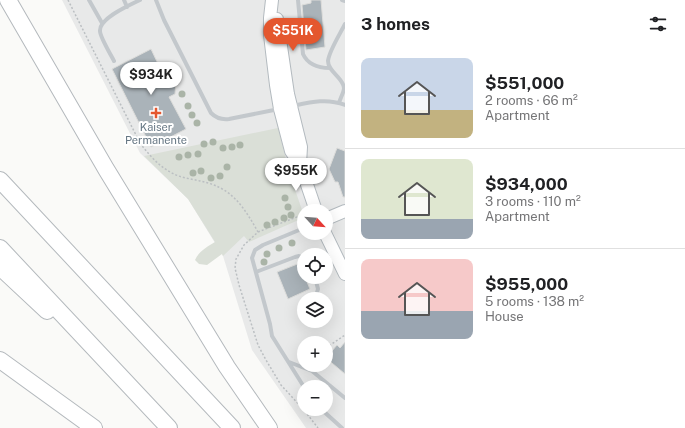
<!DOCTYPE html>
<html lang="en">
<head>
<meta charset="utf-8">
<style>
  body { margin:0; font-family:"Public Sans",sans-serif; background:#f6f6f6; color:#202124; height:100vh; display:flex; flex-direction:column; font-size:15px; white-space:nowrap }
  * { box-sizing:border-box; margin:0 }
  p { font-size:13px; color:#757577 }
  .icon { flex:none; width:22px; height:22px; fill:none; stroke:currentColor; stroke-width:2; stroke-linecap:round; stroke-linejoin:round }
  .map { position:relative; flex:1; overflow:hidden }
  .drawer { display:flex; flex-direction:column; background:#fff; width:340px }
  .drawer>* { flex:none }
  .needle { width:26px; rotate:116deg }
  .controls { position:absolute; left:297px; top:204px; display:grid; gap:8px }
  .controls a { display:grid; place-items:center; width:36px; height:36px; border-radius:50%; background:#fff; box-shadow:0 4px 16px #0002; font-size:20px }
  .price { position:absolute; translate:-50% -34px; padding:0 9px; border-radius:14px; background:#fff; color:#222; font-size:13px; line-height:26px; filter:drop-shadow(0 1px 2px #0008) }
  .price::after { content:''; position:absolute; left:50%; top:24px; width:12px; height:9px; margin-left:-6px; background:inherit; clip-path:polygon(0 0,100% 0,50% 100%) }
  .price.active { background:#e4572e; color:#fff }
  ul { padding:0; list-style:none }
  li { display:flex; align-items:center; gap:12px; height:100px; padding:0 16px }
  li+li { border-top:1px solid #e0e0e0 }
  li span { display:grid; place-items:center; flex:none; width:112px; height:80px; border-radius:8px; color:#555 }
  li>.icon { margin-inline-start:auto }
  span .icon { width:48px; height:48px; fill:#fffc; stroke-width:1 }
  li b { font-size:17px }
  h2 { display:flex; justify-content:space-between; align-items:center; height:48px; padding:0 16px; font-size:17px }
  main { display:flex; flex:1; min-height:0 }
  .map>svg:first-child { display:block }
  .built { fill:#e8e9e9; fill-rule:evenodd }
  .green { fill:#dadfd7 }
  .building { fill:#aab3b9; stroke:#dcdcda }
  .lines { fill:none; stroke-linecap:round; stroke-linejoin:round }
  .secondary-casing { stroke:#b3babf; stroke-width:14 }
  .highway-casing { stroke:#b4b9bd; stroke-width:18 }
  .path { stroke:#bbbfc2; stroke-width:1.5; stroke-dasharray:2 2; stroke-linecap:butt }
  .lane { stroke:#c3c8cc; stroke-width:4 }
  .secondary { stroke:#fff; stroke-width:12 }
  .highway { stroke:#fff; stroke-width:16 }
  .tree { fill:#aab4a7 }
  .poi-dot { fill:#e4572e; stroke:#fff; stroke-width:1.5 }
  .labels { text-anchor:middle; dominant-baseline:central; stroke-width:4; stroke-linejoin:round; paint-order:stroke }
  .poi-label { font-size:11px; fill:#657683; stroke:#fff }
</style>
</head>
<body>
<main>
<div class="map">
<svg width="345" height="428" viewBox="0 0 345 428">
  <rect width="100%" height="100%" fill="#fafaf8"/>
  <path class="built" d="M62 0H345V428H306L252 350 223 256 188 199 140 153ZM304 211H326V233H304ZM304 255H326V277H304ZM304 299H326V321H304ZM304 343H326V365H304ZM304 387H326V409H304Z"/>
  <path class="green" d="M278 128 290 175 302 210 303 218 249 242 244 236 223 256 222 254 207 265 199 264 195 260C199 251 207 247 215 242L188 199 144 156Z"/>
  <path class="building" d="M311 0H321L325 47 306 50 302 5 311 3Z
    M151 49 160 68H177L175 94 169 97 186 129 151 147 112 69Z
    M337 148 345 151V197H343L338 182H335L329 169Z
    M300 263 304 273V277H305L310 289 288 299 277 272Z
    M345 342V374L326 358 337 345 340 348Z"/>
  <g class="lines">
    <g class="secondary-casing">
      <path id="secondary" d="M272 0 270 18V35L276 85 280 109 291 151 300 164 316 211
        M277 19 288 94 301 147 300 164
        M326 219 345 211
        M325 233 345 274"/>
    </g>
    <g class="highway-casing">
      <path id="highway" d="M8 0 106 169 227 367 269 428
        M0 180 232 428
        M0 248 169 428
        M0 267 47 311
        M0 360 94 428"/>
    </g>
    <path class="path" d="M68 0 140 143C152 159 166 174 186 178 199 181 211 182 224 190 239 199 249 216 258 232L244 245 236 259 235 268 239 285 258 345 266 360 281 385 304 410 318 428
      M258 232 302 215
      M326 348 345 335"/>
    <path class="lane" d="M89 0 102 23
      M124 0 127 7
      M156 0 164 20 211 113C216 118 221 120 229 119L279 109
      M298 0 303 54C308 65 319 68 330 68
      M342 0 345 1
      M114 61C111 55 100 37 100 31 99 18 130 5 140 0
      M339 103C340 99 344 92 344 88 343 77 328 72 328 61 329 51 340 34 345 24
      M293 106C311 102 327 98 345 105
      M304 228 263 245 255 250 252 258 270 324 272 336 304 387
      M256 272 295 257 299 256 304 258
      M315 277 318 289 315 299
      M289 362 312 371 345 398
      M321 409 342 428"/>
    <use href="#secondary" class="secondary"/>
    <use href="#highway" class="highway"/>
  </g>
  <g class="tree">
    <circle cx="182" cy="94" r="3.5"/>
    <circle cx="188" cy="106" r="3.5"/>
    <circle cx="192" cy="115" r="3.5"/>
    <circle cx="197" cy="123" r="3.5"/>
    <circle cx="213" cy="142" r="3.5"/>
    <circle cx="204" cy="144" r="3.5"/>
    <circle cx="240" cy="145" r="3.5"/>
    <circle cx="232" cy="147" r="3.5"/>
    <circle cx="223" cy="148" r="3.5"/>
    <circle cx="198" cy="154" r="3.5"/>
    <circle cx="188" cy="155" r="3.5"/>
    <circle cx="179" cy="157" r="3.5"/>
    <circle cx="227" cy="167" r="3.5"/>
    <circle cx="201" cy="171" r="3.5"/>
    <circle cx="193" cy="173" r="3.5"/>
    <circle cx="220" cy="176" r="3.5"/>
    <circle cx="211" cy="178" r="3.5"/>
    <circle cx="285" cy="198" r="3.5"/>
    <circle cx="288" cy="207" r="3.5"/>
    <circle cx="291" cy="215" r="3.5"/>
    <circle cx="284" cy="218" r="3.5"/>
    <circle cx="275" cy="222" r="3.5"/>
    <circle cx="267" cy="225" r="3.5"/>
    <circle cx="292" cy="243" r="3.5"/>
    <circle cx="279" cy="248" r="3.5"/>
    <circle cx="267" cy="254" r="3.5"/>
    <circle cx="264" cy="262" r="3.5"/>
  </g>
  <path class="poi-dot" d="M154 107h4v4h4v4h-4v4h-4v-4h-4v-4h4z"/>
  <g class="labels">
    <g class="poi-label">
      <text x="156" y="127">Kaiser<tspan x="156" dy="13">Permanente</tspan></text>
    </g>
  </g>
</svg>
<div class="controls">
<a><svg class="needle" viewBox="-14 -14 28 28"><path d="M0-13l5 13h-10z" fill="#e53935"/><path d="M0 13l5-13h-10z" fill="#757577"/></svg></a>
<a><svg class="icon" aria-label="locate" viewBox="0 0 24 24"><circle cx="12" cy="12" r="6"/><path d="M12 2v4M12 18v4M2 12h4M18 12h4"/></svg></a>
<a><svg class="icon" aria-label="layers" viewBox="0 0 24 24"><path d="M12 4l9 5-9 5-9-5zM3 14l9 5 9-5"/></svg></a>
<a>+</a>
<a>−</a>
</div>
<b class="price active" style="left:293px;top:52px">$551K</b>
<b class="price" style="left:151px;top:96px">$934K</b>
<b class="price" style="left:296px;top:192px">$955K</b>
</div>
<section class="drawer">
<h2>3 homes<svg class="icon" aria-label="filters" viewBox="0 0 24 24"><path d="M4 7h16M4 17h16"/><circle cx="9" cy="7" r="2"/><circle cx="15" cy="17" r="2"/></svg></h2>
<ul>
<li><span style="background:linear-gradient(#c9d6e8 65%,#c2b280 0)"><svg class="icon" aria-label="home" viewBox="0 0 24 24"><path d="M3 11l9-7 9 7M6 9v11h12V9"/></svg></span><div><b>$551,000</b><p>2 rooms · 66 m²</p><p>Apartment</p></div></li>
<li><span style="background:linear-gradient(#dfe7d0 75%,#9aa5b1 0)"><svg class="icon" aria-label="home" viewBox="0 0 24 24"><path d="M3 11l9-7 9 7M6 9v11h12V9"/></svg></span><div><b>$934,000</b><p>3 rooms · 110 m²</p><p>Apartment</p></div></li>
<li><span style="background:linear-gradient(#f6c9c9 65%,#9aa5b1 0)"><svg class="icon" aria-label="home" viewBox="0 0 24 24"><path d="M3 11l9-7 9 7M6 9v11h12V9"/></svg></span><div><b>$955,000</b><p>5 rooms · 138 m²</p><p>House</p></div></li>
</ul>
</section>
</main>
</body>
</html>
